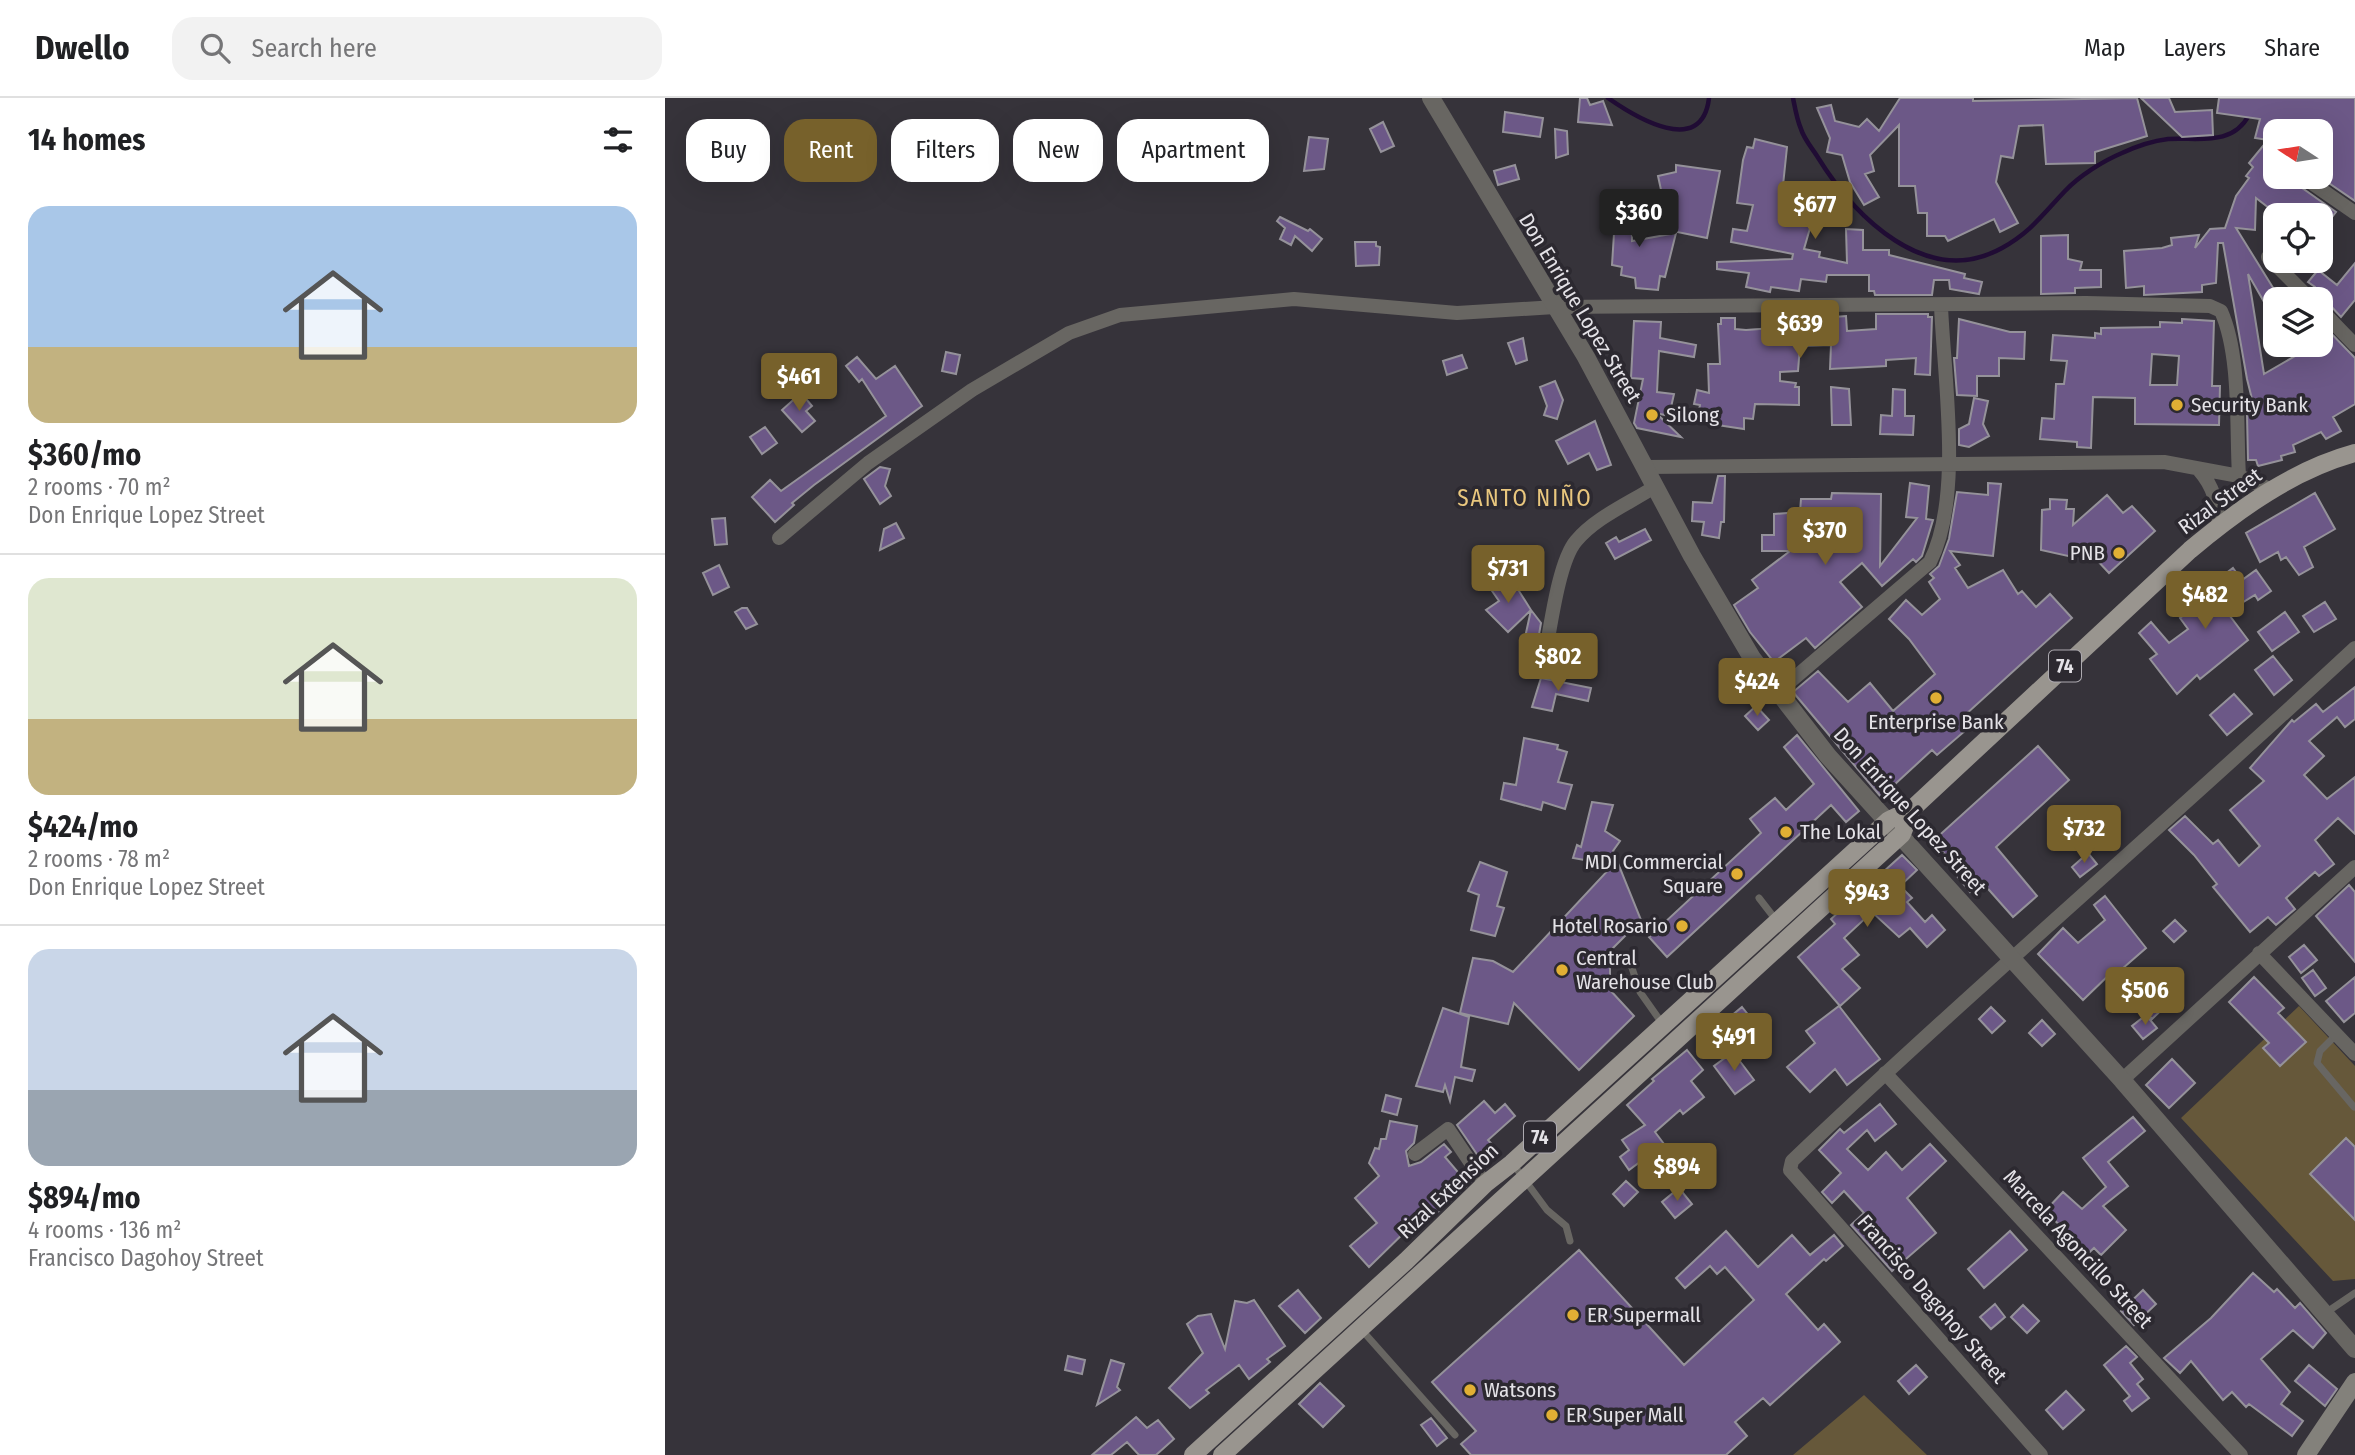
<!DOCTYPE html>
<html lang="en">
<head>
<meta charset="utf-8">
<style>
  body { margin:0; font-family:"Fira Sans Condensed",sans-serif; background:#f2f2f2; color:#202124; height:100vh; display:flex; flex-direction:column; font-size:26px; white-space:nowrap }
  * { box-sizing:border-box; margin:0 }
  p { font-size:23px; color:#757577 }
  .icon { flex:none; width:38px; height:38px; fill:none; stroke:currentColor; stroke-width:2; stroke-linecap:round; stroke-linejoin:round }
  .map { position:relative; flex:1; overflow:hidden }
  .details { display:flex; flex-direction:column; background:#fff; width:665px }
  .details>* { flex:none }
  .banner { position:absolute; left:21px; top:21px; width:665px; height:63px; display:flex; gap:14px }
  .needle { width:46px; rotate:282deg }
  .buttons { position:absolute; left:1598px; top:21px; display:grid; gap:14px }
  .buttons a { display:grid; place-items:center; width:70px; height:70px; border-radius:14px; background:#fff; box-shadow:0 7px 28px #0002; font-size:35px }
  .price { position:absolute; translate:-50% -60px; padding:0 16px; border-radius:7px; background:#77612b; color:#fff; font-size:23px; line-height:46px; filter:drop-shadow(0 2px 4px #0008) }
  .price::after { content:''; position:absolute; left:50%; top:42px; width:21px; height:16px; margin-left:-10px; background:inherit; clip-path:polygon(0 0,100% 0,50% 100%) }
  .price.active { background:#222; color:#fff }
  ul { padding:0; list-style:none }
  li { display:grid; align-content:center; gap:14px; height:371px; padding:0 28px }
  li+li { border-top:2px solid #e0e0e0 }
  li span { display:grid; place-items:center; height:217px; border-radius:21px; color:#555 }
  li>.icon { margin-inline-start:auto }
  span .icon { width:126px; height:126px; fill:#fffc; stroke-width:1 }
  li b { font-size:30px }
  h2 { display:flex; justify-content:space-between; align-items:center; height:84px; padding:0 28px; font-size:30px }
  .tag { padding:0 24px; border-radius:21px; background:#fff; box-shadow:0 7px 28px #0002; font-size:24px; line-height:63px }
  .tag.active { background:#77612b; color:#fff }
  header { display:flex; align-items:center; gap:42px; box-sizing:border-box; height:98px; padding:0 35px; background:#fff; border-bottom:2px solid #e0e0e0 }
  header strong { font-size:33px }
  nav { display:flex; gap:38px; margin-inline-start:auto; font-size:24px }
  .search { width:490px; height:63px; background:#f2f2f2; display:flex; align-items:center; gap:18px; box-sizing:border-box; padding:0 24px; border-radius:21px; color:#757577; font-size:26px }
  main { display:flex; flex:1; min-height:0 }
  .map>svg:first-child { display:block }
  .green { fill:#66583a }
  .lines { fill:none; stroke-linecap:round; stroke-linejoin:round }
  .stream { stroke:#200c34; stroke-width:4.5 }
  .building { fill:#6c5887; stroke:#95929a; stroke-width:2; fill-rule:evenodd }
  .service { stroke:#686662; stroke-width:7 }
  .minor { stroke:#686662; stroke-width:14 }
  .tertiary { stroke:#686662; stroke-width:18 }
  .secondary { stroke:#83817b; stroke-width:18 }
  .primary { stroke:#99958f; stroke-width:18 }
  .poi-dot { fill:#e1af34; stroke:#2c2930; stroke-width:2.5 }
  .labels { text-anchor:middle; dominant-baseline:central; stroke-width:7; stroke-linejoin:round; paint-order:stroke }
  .shield { fill:#2c2930; stroke:#adaab0; stroke-width:2 }
  .shield-label { font-size:19px; font-weight:bold; fill:#e4e2e7 }
  .street-label { font-size:21px; fill:#e4e2e7; stroke:#2c2930 }
  .poi-label { font-size:21px; fill:#e4e2e7; stroke:#2c2930; text-anchor:start }
  .neighbourhood-label { font-size:23px; letter-spacing:2px; fill:#e9c77e; stroke:#2c2930 }
</style>
</head>
<body>
<header>
<strong>Dwello</strong>
<div class="search"><svg class="icon" aria-label="search" viewBox="0 0 24 24"><circle cx="10" cy="10" r="6"/><path d="M15 15l6 6"/></svg>Search here</div>
<nav><a>Map</a><a>Layers</a><a>Share</a></nav>
</header>
<main>
<section class="details">
<h2>14 homes<svg class="icon" aria-label="filters" viewBox="0 0 24 24"><path d="M4 7h16M4 17h16"/><circle cx="9" cy="7" r="2"/><circle cx="15" cy="17" r="2"/></svg></h2>
<ul>
<li><span style="background:linear-gradient(#a9c7e8 65%,#c2b280 0)"><svg class="icon" aria-label="home" viewBox="0 0 24 24"><path d="M3 11l9-7 9 7M6 9v11h12V9"/></svg></span><div><b>$360/mo</b><p>2 rooms · 70 m²</p><p>Don Enrique Lopez Street</p></div></li>
<li><span style="background:linear-gradient(#dfe7d0 65%,#c2b280 0)"><svg class="icon" aria-label="home" viewBox="0 0 24 24"><path d="M3 11l9-7 9 7M6 9v11h12V9"/></svg></span><div><b>$424/mo</b><p>2 rooms · 78 m²</p><p>Don Enrique Lopez Street</p></div></li>
<li><span style="background:linear-gradient(#c9d6e8 65%,#9aa5b1 0)"><svg class="icon" aria-label="home" viewBox="0 0 24 24"><path d="M3 11l9-7 9 7M6 9v11h12V9"/></svg></span><div><b>$894/mo</b><p>4 rooms · 136 m²</p><p>Francisco Dagohoy Street</p></div></li>
</ul>
</section>
<div class="map">
<svg width="1690" height="1357" viewBox="0 0 1690 1357">
  <rect width="100%" height="100%" fill="#36333a"/>
  <path class="green" d="M1634 908 1690 968V1181L1668 1183 1516 1020Z
    M1199 1297 1262 1357H1128Z"/>
  <g class="lines">
    <path class="stream" d="M943 0C970 19 1037 60 1044 0
      M1128 0C1130 10 1132 22 1136 31 1139 41 1147 50 1152 58 1189 118 1261 192 1337 150 1366 134 1378 116 1400 93 1414 78 1438 63 1457 55 1472 48 1487 43 1503 41 1533 39 1567 49 1584 17"/>
  </g>
  <path class="building" d="M915 0H922L925 7 938 3 947 27 913 24Z
    M1235 0H1308V3L1472 0 1482 38 1430 54V65L1381 66 1378 27 1354 28 1348 60 1336 58 1331 84 1353 125 1335 134 1329 121 1283 143 1280 138H1262V115H1253L1250 88H1234V27L1205 57 1209 73 1200 76 1214 99 1199 107 1185 84 1177 57 1162 54 1165 40 1152 10 1166 7 1170 23 1194 29 1202 21 1214 33Z
    M1476 0H1504L1510 14 1547 12 1548 37 1517 39Z
    M1554 0H1690V103L1655 79 1656 33H1610V53L1603 62 1610 67V79H1628L1633 87 1671 114 1656 133V117H1613L1591 100 1590 132 1571 130 1615 201H1610V223L1583 176 1599 276 1630 258 1624 247H1656V225L1690 260V306L1668 319 1676 333 1661 341 1656 334 1628 347 1630 354 1616 358 1617 362 1593 368 1591 362H1583L1582 316 1591 317 1582 281 1558 145H1553L1551 185 1537 187V194L1479 197V188L1461 190 1459 153 1497 150 1507 147 1506 140 1534 137 1530 150 1545 131 1560 130 1571 98 1584 80 1581 78 1588 69 1584 65 1603 42 1590 40 1595 21 1552 15Z
    M840 14 878 20 875 39 838 34Z
    M718 24 729 48 716 54 705 31Z
    M890 31 902 33 903 56 891 60Z
    M644 39 663 41 659 71 639 73Z
    M469 40 499 51 489 78 459 67Z
    M1090 41 1122 49 1117 97 1125 99 1123 105 1150 113 1139 151 1155 154 1154 159 1182 165 1181 131 1198 132V152H1224V157L1300 176 1299 180 1317 184 1314 196 1285 191 1284 182H1269L1267 197H1210L1209 193H1204V177H1162L1161 184 1136 181 1134 193 1106 189 1105 194 1081 189 1084 175 1052 171V164L1127 161 1128 156 1066 144 1068 131 1082 133 1088 107 1072 105 1078 62 1082 49 1088 50Z
    M850 67 854 81 833 87 829 73Z
    M1011 67 1055 73 1042 140 1007 133 1004 124 1008 99 998 101 993 78 1011 74Z
    M966 97 967 143 1011 135 1000 179 995 178 993 192 971 190 970 180 956 177 957 169 947 167 950 120 948 98Z
    M615 119 643 133 645 131 657 141 647 153 630 138 626 147 615 141 620 130 612 123Z
    M1403 137V161L1417 164 1415 172H1436V189L1410 190V195L1376 196V138Z
    M690 144H711V148L715 149 714 167 691 168Z
    M1690 165V202L1676 219 1663 205 1656 203 1650 189 1643 184 1653 172 1672 187Z
    M1211 216H1263V219H1267L1265 277 1250 276 1251 260 1221 262V268L1165 271 1166 247 1135 248 1133 273 1115 274V283L1131 285 1130 289H1134V307L1090 306 1088 321 1079 320V331L1032 324 1035 307 1029 306 1032 292 1044 295 1043 266H1055L1053 226H1056V220H1070V231L1081 232 1108 230V226L1169 223V219L1181 218 1182 233 1211 231Z
    M1294 221 1345 234H1360L1359 261 1334 260V278H1312V298L1292 297 1289 260H1292Z
    M1517 221 1549 223 1547 288H1555L1554 327 1470 326V300L1428 299 1426 350 1412 349V344L1375 341 1377 320 1389 321 1391 286H1399L1402 263 1386 262 1388 237 1430 240V235L1436 236V230L1495 229V224L1517 225ZM1487 256 1514 258 1512 287H1485Z
    M969 223 996 224 995 240 1031 247 1029 259 994 253 992 294 1009 296 1004 318 991 315 1016 339 972 330 969 325 978 281 966 280Z
    M858 240 862 262 851 266 843 245Z
    M281 254 295 257 291 276 277 273Z
    M797 257 802 270 782 277 778 263Z
    M192 259 211 281 230 268 257 308 149 387 127 405 129 407 110 424 87 399 105 382 116 393 221 318 197 281 194 284 181 268Z
    M890 283 898 302 892 321 879 317 882 308 875 289Z
    M1166 289 1184 291 1186 327H1167Z
    M1228 291 1240 292V318H1249L1248 337 1215 336 1216 317 1227 318Z
    M136 295 147 308 141 313 150 323 137 334 117 312Z
    M1309 300 1323 303 1318 326 1324 338 1304 349 1294 347V331L1304 326Z
    M930 323 946 367 932 372 924 355 903 366 891 343Z
    M100 329 112 345 97 356 85 339Z
    M215 369 225 371 220 388 226 398 215 406 199 381Z
    M1053 378H1060L1059 424H1056L1054 440 1037 437 1039 424 1027 423 1028 404 1047 405Z
    M1245 385 1264 388 1261 421 1268 422 1257 458 1251 464 1248 461 1217 488 1197 465 1175 484 1197 509 1150 550 1141 540 1109 564 1085 534 1069 507 1093 490 1087 482 1125 453H1097V437H1109V416L1135 414 1136 401H1166L1167 395 1216 396 1215 468 1252 420 1241 419Z
    M1323 385 1336 386 1328 458 1285 453 1295 467 1290 470 1303 490 1338 472 1353 496 1357 493 1371 509 1385 496 1407 520 1300 617 1308 626 1272 657 1267 652 1216 699 1128 594 1153 573 1183 604 1205 585 1228 613 1270 576 1244 541 1224 521 1241 502 1257 517 1275 501 1264 484 1269 480 1265 476 1274 468 1284 441 1292 394 1323 397Z
    M1650 395 1670 431 1639 449 1648 469 1634 477 1621 459 1616 462 1613 454 1595 464 1581 435Z
    M1442 397 1458 415 1467 408 1490 433 1444 475 1417 446 1403 458 1376 452 1377 412 1385 411V401L1402 402 1401 411H1409L1408 427Z
    M60 420 62 446 50 447 47 421Z
    M231 425 239 440 215 452 219 431Z
    M980 431 986 442 950 461 941 445 951 439 954 444Z
    M54 467 64 489 48 497 38 475Z
    M1568 470 1577 482 1591 472 1606 493 1593 502 1590 497 1562 514 1583 542 1535 581 1532 577 1512 596 1485 561 1492 556 1474 535 1486 524 1504 545 1523 531 1515 520 1532 507 1527 501Z
    M847 482 866 512 843 534 821 512 834 503 825 490 834 483 839 489Z
    M1660 504 1671 521 1649 534 1638 518Z
    M77 510H82L92 526 81 531 70 514Z
    M866 512 876 525 872 548 859 544Z
    M1620 514 1634 534 1607 553 1593 534Z
    M1608 558 1627 582 1609 597 1590 572Z
    M876 580 926 590 923 603 891 596 887 613 867 609Z
    M1690 589V621L1680 629 1672 619 1644 643 1659 658 1639 677 1662 701 1690 679V736L1673 720 1650 742 1669 766 1654 778 1650 774 1621 800 1630 811 1611 827 1603 819 1585 834 1548 789 1552 786 1529 757 1504 732 1520 718 1548 746 1553 742 1574 768 1595 748 1565 712 1599 683 1585 670 1627 622 1629 624 1651 606 1658 614Z
    M1569 596 1587 616 1562 637 1545 617Z
    M1091 608 1104 622 1093 632 1080 618Z
    M1132 637 1194 713 1181 724 1166 707 1002 859 984 839 1096 735 1085 721 1110 700 1121 712 1149 686 1119 649Z
    M859 640 893 647 892 651 902 654 893 684 907 687 900 711 878 704 876 712 836 701 839 685 851 687Z
    M1373 648 1404 682 1331 749 1372 798 1348 819 1317 784 1305 794 1292 778 1296 774 1268 743Z
    M927 704 948 707 940 733 955 743 948 753 976 822 945 853V892L969 918 914 972 849 905 843 926 795 915 808 860 828 863 848 874 948 767 908 760 912 747 916 749Z
    M1423 755 1432 766 1415 779 1407 769Z
    M1237 757 1252 772 1235 788 1247 800 1242 804 1260 824 1267 817 1280 832 1262 849 1245 830 1234 839 1207 814 1179 840 1194 857 1177 871 1195 890 1175 908 1133 859 1170 826 1166 821Z
    M815 764 842 774 832 808 839 810 830 838 806 832 814 797 803 793Z
    M1684 787 1690 794V864L1651 818Z
    M1440 798 1481 850 1449 878 1446 875 1418 902 1373 856 1398 830 1413 845 1440 822 1429 807Z
    M1510 822 1521 833 1509 844 1498 833Z
    M1639 847 1652 862 1636 875 1624 859Z
    M1648 872 1661 890 1650 898 1637 880Z
    M1589 879 1619 910 1613 915 1641 944 1615 968 1598 950 1604 945 1564 904Z
    M1690 879V915L1679 924 1661 903Z
    M1488 884 1506 903 1487 921 1470 902Z
    M1174 908 1215 961 1182 987 1170 971 1145 994 1122 969 1150 945 1141 933Z
    M1077 909 1089 924 1077 934 1065 919Z
    M1326 909 1340 923 1327 935 1314 921Z
    M778 910 804 919 796 969 810 972 807 983 790 979 785 1003 780 987 778 994 751 988Z
    M1481 917 1492 930 1478 941 1467 928Z
    M1377 922 1390 936 1377 948 1364 935Z
    M1022 952 1038 972 1026 983 1039 999 1018 1016 1015 1012 990 1034 999 1046 964 1072 955 1059 964 1052 957 1042 980 1027 962 1007 989 983 987 981Z
    M1068 954 1089 982 1070 996 1049 968Z
    M1507 961 1530 985 1504 1010 1481 987Z
    M721 997 736 1001 732 1017 717 1013Z
    M819 1003 830 1015 840 1006 850 1018 823 1042 833 1053 818 1065 792 1027Z
    M1215 1006 1231 1026 1210 1043 1202 1032 1182 1051 1203 1072 1221 1054 1237 1072 1265 1046 1281 1063 1242 1100 1271 1135 1227 1173 1186 1127 1199 1115 1179 1093 1167 1105 1157 1094 1176 1075 1154 1052 1175 1031 1179 1035Z
    M1468 1019 1480 1033 1443 1064 1463 1088 1438 1108 1461 1132 1436 1157 1429 1150 1415 1163 1402 1147 1409 1141 1380 1113 1398 1094 1417 1111 1441 1089 1418 1060Z
    M725 1023 752 1028 749 1045 741 1053 744 1068 756 1064 779 1046 786 1054 780 1059 797 1079 801 1076 807 1083 754 1131 749 1125 704 1169 685 1148 712 1125 690 1100 714 1078 704 1065 710 1050 714 1051 716 1041H721Z
    M1681 1040 1690 1049V1122L1645 1076Z
    M961 1083 973 1094 959 1108 948 1096Z
    M1014 1090 1027 1106 1010 1120 997 1104Z
    M1061 1133 1093 1169 1127 1137 1145 1157 1169 1137 1178 1148 1161 1163 1159 1161 1121 1196 1153 1232 1159 1226 1175 1244 1105 1307 1098 1300 1070 1324 1082 1338 1061 1357H806L796 1346 811 1333 767 1284 914 1152 1019 1267 1089 1202 1060 1169 1052 1176 1045 1168 1020 1190 1011 1180Z
    M1345 1133 1362 1152 1319 1190 1303 1171Z
    M1588 1175 1609 1194 1612 1191 1630 1210 1635 1205 1661 1235 1648 1250 1628 1232 1596 1261 1625 1294 1616 1306 1638 1323 1627 1338 1584 1306 1581 1309 1567 1294 1558 1302 1526 1263 1515 1275 1499 1260 1546 1220Z
    M633 1192 656 1220 640 1235 614 1208Z
    M1478 1192 1491 1206 1469 1227 1456 1213Z
    M589 1202 620 1248 602 1261 605 1264 584 1281 574 1267 541 1292 544 1295 525 1310 504 1290 538 1255 522 1226 533 1218 546 1216 560 1251 570 1203 582 1205Z
    M1330 1206 1340 1219 1326 1231 1315 1219Z
    M1358 1207 1374 1223 1362 1235 1346 1219Z
    M1461 1248 1472 1259 1465 1265 1478 1281 1472 1286 1484 1300 1467 1313 1459 1303 1465 1298 1439 1267Z
    M403 1258 420 1262 417 1276 400 1272Z
    M446 1262 459 1266 452 1289 455 1292 432 1307Z
    M1251 1267 1262 1279 1244 1296 1233 1283Z
    M1644 1267 1672 1291 1660 1308 1630 1283Z
    M655 1285 679 1308 658 1329 634 1306Z
    M1401 1293 1419 1312 1398 1331 1381 1312Z
    M471 1319 482 1330 493 1322 509 1341 491 1357H474L462 1344 446 1357H427Z
    M766 1320 782 1340 772 1348 756 1327Z"/>
  <g class="lines">
    <path class="service" d="M1094 800 1111 822
      M966 867 975 894 999 928
      M1671 937 1655 953 1652 965 1689 1009
      M848 1066 882 1112 901 1128 905 1143
      M1659 1216 1690 1195
      M695 1230 790 1337"/>
    <path class="minor" d="M1638 79 1690 115
      M1603 159 1645 201
      M1656 212 1690 247
      M981 369 1499 364 1574 378 1607 392
      M1534 372C1549 389 1552 405 1554 427
      M114 440 203 365 307 292 404 235 455 217 629 201 792 215 890 209 1421 205 1545 208 1556 213C1576 258 1571 328 1574 378
      M879 563C885 534 893 464 911 443 931 419 965 405 991 388
      M1113 594 1265 464C1298 399 1279 281 1276 208
      M1594 855 1690 956
      M1220 975 1576 1357
      M1457 982 1690 769
      M750 1056 783 1031 820 1086
      M1376 1357 1125 1072 1127 1063C1311 888 1504 723 1690 550"/>
    <path class="tertiary" d="M766 0 921 259 1027 458 1087 560 1163 658 1457 982 1690 1251"/>
    <path class="secondary" d="M1641 1357 1690 1284"/>
    <path class="primary" d="M528 1357 741 1163 820 1086 847 1065 1224 722 1247 711 1525 452C1574 411 1628 372 1690 355
      M557 1357 1237 736 1247 711"/>
  </g>
  <g class="poi-dot">
    <circle cx="1512" cy="307" r="7"/>
    <circle cx="987" cy="317" r="7"/>
    <circle cx="1454" cy="455" r="7"/>
    <circle cx="1271" cy="600" r="7"/>
    <circle cx="1121" cy="734" r="7"/>
    <circle cx="1072" cy="776" r="7"/>
    <circle cx="1017" cy="828" r="7"/>
    <circle cx="897" cy="872" r="7"/>
    <circle cx="908" cy="1217" r="7"/>
    <circle cx="805" cy="1292" r="7"/>
    <circle cx="887" cy="1317" r="7"/>
  </g>
  <g class="labels">
    <g class="shield">
      <rect x="1384" y="552.5" width="32" height="31" rx="5"/>
      <rect x="859" y="1023.5" width="32" height="31" rx="5"/>
    </g>
    <g class="shield-label">
      <text x="1400" y="568">74</text>
      <text x="875" y="1039">74</text>
    </g>
    <g class="street-label">
      <text transform="translate(915 210) rotate(59)">Don Enrique Lopez Street</text>
      <text transform="translate(1555 403) rotate(-36)">Rizal Street</text>
      <text transform="translate(1245 713) rotate(48)">Don Enrique Lopez Street</text>
      <text transform="translate(783 1093) rotate(-43)">Rizal Extension</text>
      <text transform="translate(1413 1151) rotate(47)">Marcela Agoncillo Street</text>
      <text transform="translate(1267 1201) rotate(49)">Francisco Dagohoy Street</text>
    </g>
    <g class="poi-label">
      <text x="1526" y="307">Security Bank</text>
      <text x="1001" y="317">Silong</text>
      <text x="1440" y="455" text-anchor="end">PNB</text>
      <text x="1271" y="624" text-anchor="middle">Enterprise Bank</text>
      <text x="1135" y="734">The Lokal</text>
      <text x="1058" y="764" text-anchor="end">MDI Commercial<tspan x="1058" dy="24">Square</tspan></text>
      <text x="1003" y="828" text-anchor="end">Hotel Rosario</text>
      <text x="911" y="860">Central<tspan x="911" dy="24">Warehouse Club</tspan></text>
      <text x="922" y="1217">ER Supermall</text>
      <text x="819" y="1292">Watsons</text>
      <text x="901" y="1317">ER Super Mall</text>
    </g>
    <g class="neighbourhood-label">
      <text x="860" y="400">SANTO NIÑO</text>
    </g>
  </g>
</svg>
<div class="buttons">
<a><svg class="needle" viewBox="-14 -14 28 28"><path d="M0-13l5 13h-10z" fill="#e53935"/><path d="M0 13l5-13h-10z" fill="#757577"/></svg></a>
<a><svg class="icon" aria-label="locate" viewBox="0 0 24 24"><circle cx="12" cy="12" r="6"/><path d="M12 2v4M12 18v4M2 12h4M18 12h4"/></svg></a>
<a><svg class="icon" aria-label="layers" viewBox="0 0 24 24"><path d="M12 4l9 5-9 5-9-5zM3 14l9 5 9-5"/></svg></a>
</div>
<b class="price" style="left:1150px;top:143px">$677</b>
<b class="price active" style="left:974px;top:151px">$360</b>
<b class="price" style="left:1135px;top:262px">$639</b>
<b class="price" style="left:134px;top:315px">$461</b>
<b class="price" style="left:1160px;top:469px">$370</b>
<b class="price" style="left:843px;top:507px">$731</b>
<b class="price" style="left:1540px;top:533px">$482</b>
<b class="price" style="left:893px;top:595px">$802</b>
<b class="price" style="left:1092px;top:620px">$424</b>
<b class="price" style="left:1419px;top:767px">$732</b>
<b class="price" style="left:1202px;top:831px">$943</b>
<b class="price" style="left:1480px;top:929px">$506</b>
<b class="price" style="left:1069px;top:975px">$491</b>
<b class="price" style="left:1012px;top:1105px">$894</b>
<div class="banner">
<a class="tag">Buy</a>
<a class="tag active">Rent</a>
<a class="tag">Filters</a>
<a class="tag">New</a>
<a class="tag">Apartment</a>
</div>
</div>
</main>
</body>
</html>
